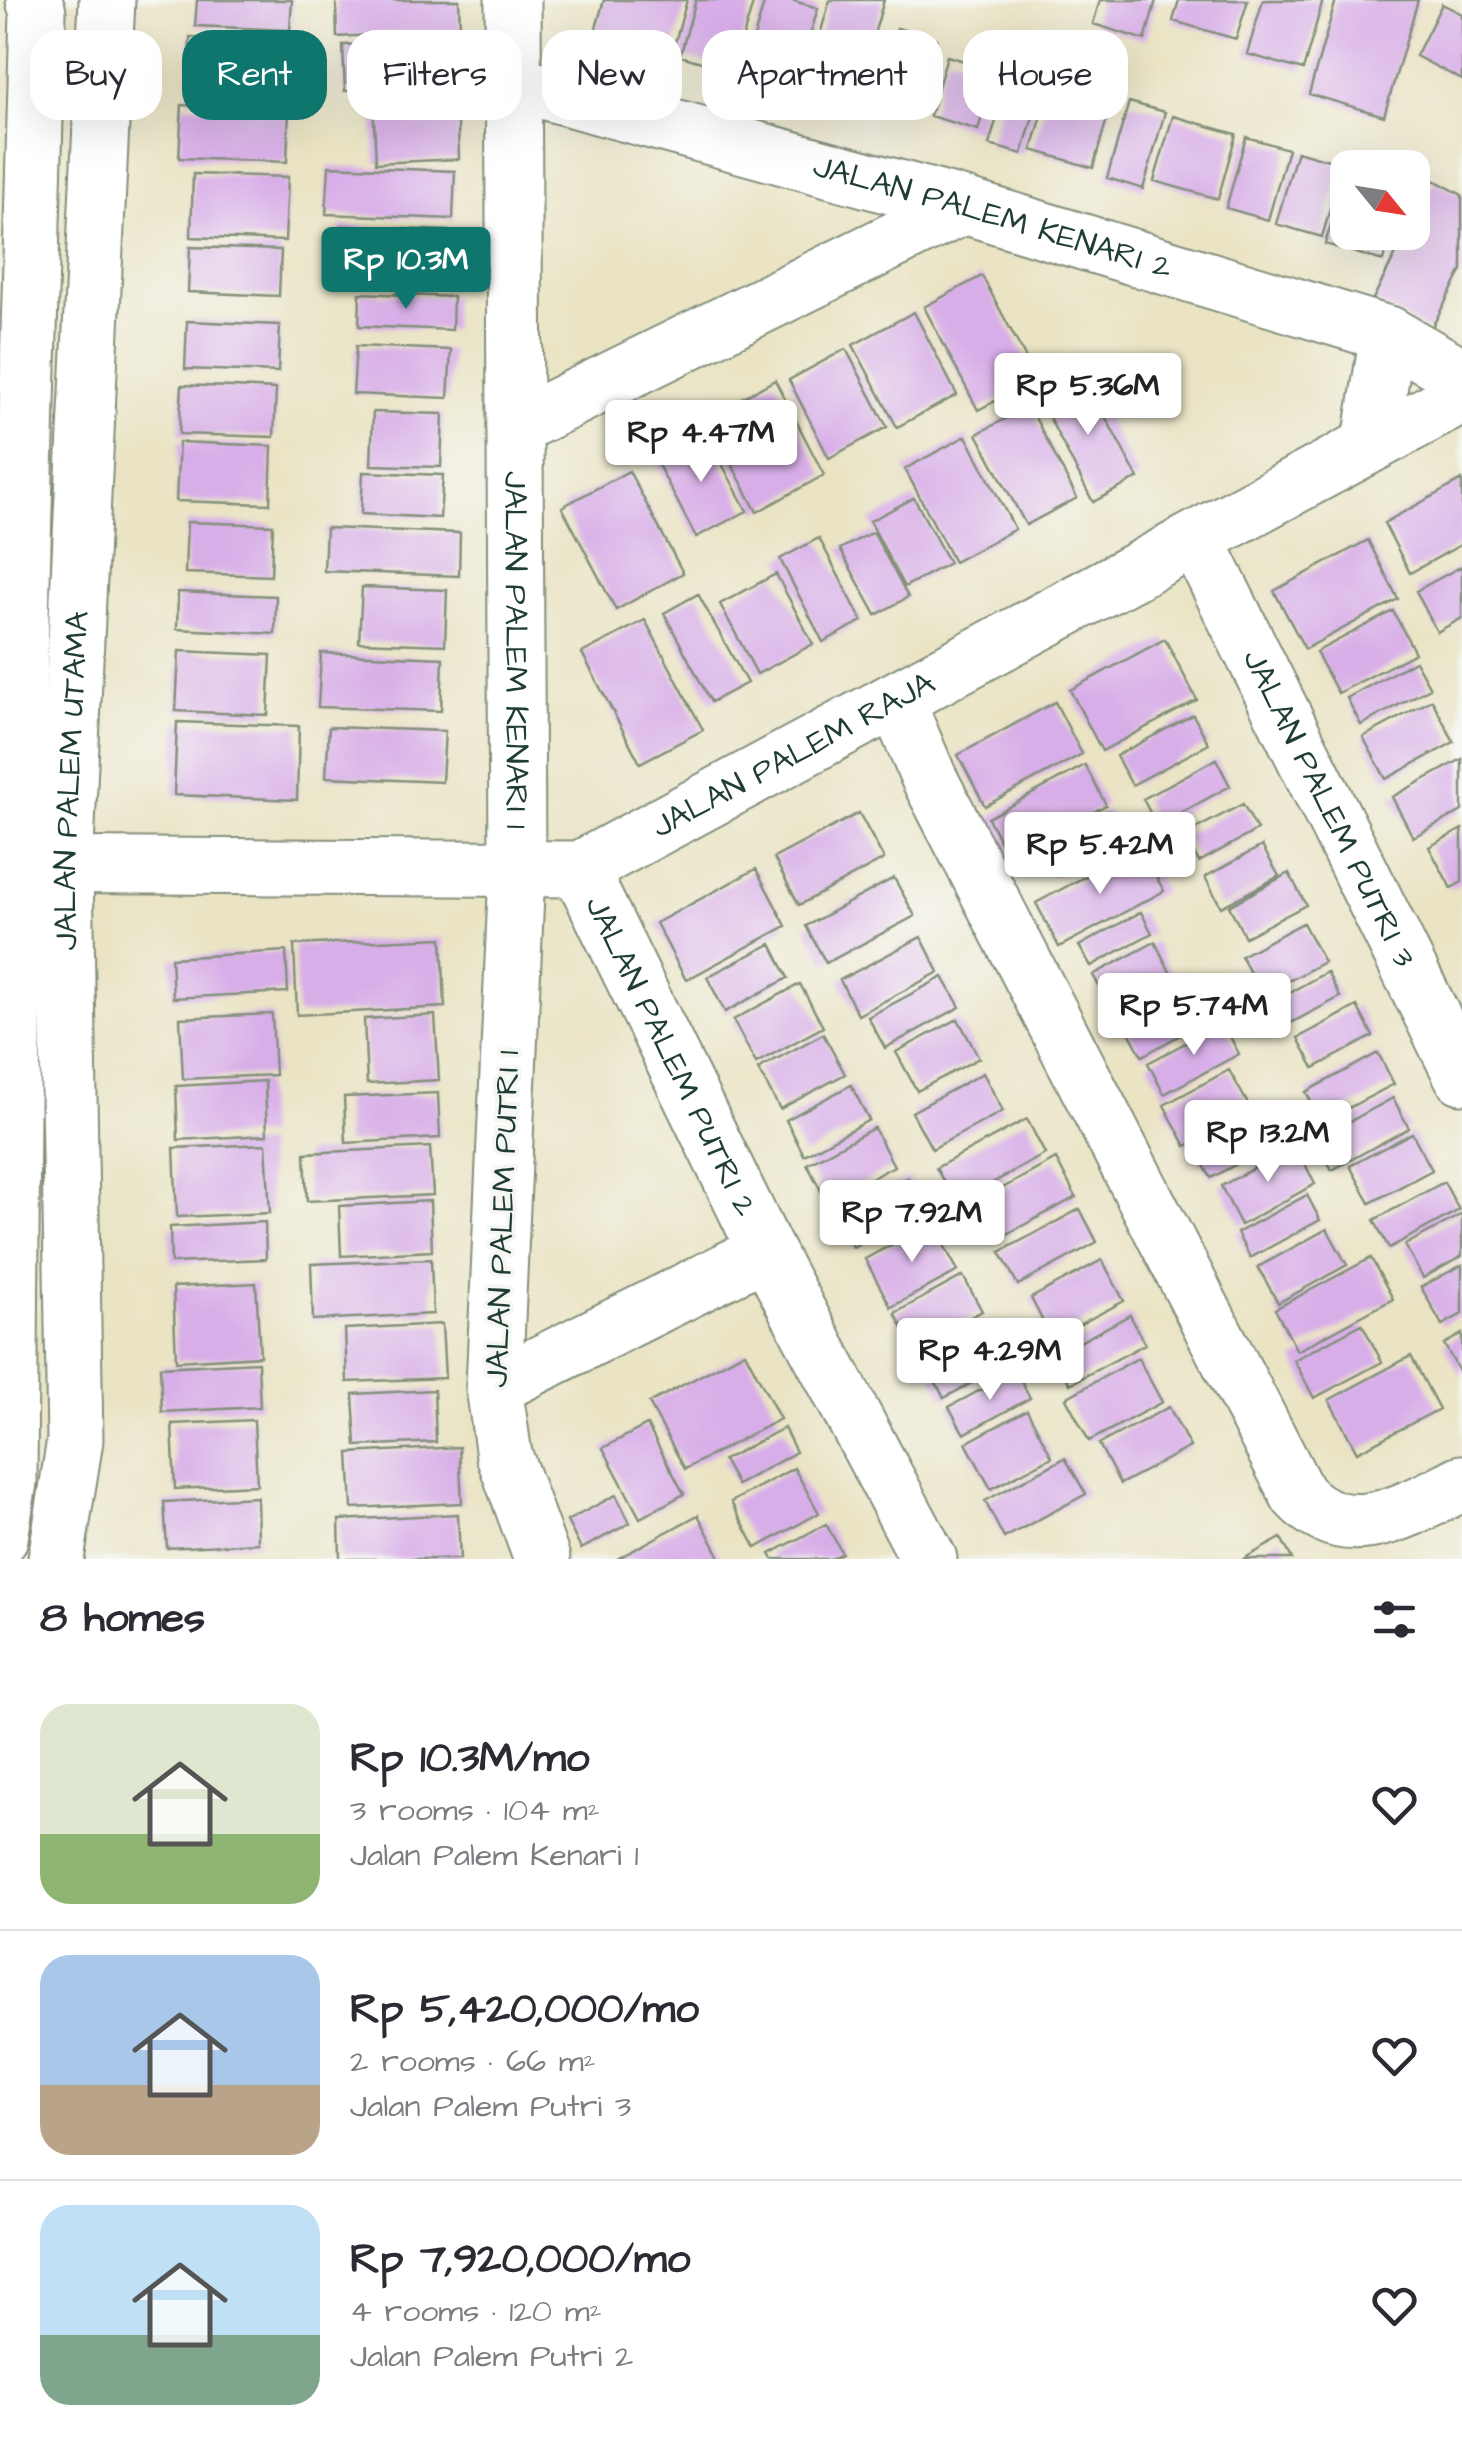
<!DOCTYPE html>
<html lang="en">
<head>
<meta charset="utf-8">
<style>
  body { margin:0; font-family:"Architects Daughter",sans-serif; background:#f7f7f7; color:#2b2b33; height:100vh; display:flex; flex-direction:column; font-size:38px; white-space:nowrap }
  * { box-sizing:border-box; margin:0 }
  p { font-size:32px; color:#7c7c81 }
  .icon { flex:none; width:55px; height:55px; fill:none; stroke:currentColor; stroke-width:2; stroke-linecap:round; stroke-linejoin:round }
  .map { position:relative; height:1559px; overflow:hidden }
  .details { display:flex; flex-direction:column; background:#fff; flex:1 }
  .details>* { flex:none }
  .banner { position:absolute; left:30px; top:30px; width:1402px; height:90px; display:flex; gap:20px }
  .needle { width:65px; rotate:120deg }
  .tools { position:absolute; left:1330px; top:150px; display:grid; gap:20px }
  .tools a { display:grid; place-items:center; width:100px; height:100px; border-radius:20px; background:#fff; box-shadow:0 10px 40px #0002; font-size:50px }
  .price { position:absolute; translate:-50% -85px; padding:0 22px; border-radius:10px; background:#fff; color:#222; font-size:32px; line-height:65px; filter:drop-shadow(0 2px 5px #0008) }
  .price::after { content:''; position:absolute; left:50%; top:60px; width:30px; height:22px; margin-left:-15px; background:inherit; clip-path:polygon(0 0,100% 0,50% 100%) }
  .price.active { background:#0f766e; color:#fff }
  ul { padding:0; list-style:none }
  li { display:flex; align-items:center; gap:30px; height:250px; padding:0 40px }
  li+li { border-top:2px solid #e1e1e2 }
  li span { display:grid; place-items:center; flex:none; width:280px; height:200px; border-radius:30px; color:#555 }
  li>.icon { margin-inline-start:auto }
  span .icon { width:120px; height:120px; fill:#fffc; stroke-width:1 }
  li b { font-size:42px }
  h2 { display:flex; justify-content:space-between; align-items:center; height:120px; padding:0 40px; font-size:42px }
  .pill { padding:0 35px; border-radius:30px; background:#fff; box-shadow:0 10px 40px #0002; font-size:35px; line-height:90px }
  .pill.active { background:#0f766e; color:#fff }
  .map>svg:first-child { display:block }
  .building { fill:#d8aee8 }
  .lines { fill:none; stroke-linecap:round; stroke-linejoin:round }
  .minor-casing { stroke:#84907c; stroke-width:59 }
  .minor { stroke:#fff; stroke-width:55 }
  .labels { text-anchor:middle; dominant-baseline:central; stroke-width:8; stroke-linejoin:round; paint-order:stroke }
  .street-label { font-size:32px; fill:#1f3d34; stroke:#f6f6f2 }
</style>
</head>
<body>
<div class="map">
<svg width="1462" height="1559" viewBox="0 0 1462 1559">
  <rect width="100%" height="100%" fill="#f6f6f2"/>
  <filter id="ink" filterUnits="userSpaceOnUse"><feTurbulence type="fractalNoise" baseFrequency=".01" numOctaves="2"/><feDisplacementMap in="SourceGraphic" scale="20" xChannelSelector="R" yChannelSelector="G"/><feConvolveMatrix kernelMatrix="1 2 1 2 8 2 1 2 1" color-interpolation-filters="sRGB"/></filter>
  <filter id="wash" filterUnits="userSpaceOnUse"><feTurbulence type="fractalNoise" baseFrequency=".0048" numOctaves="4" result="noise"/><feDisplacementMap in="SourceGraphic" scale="40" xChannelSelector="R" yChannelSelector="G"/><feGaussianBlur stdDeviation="2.25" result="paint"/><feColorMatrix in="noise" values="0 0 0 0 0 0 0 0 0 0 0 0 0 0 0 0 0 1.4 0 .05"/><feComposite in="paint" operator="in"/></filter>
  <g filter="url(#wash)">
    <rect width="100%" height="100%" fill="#eae4c4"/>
    <g id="blocks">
      <path class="building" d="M197 0H292L290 30 195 26Z
        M336 0H459L460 30 337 37Z
        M604 0H687L670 60 593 39Z
        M696 0H754L733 71 680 56Z
        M765 0H791L818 8 793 94 742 79Z
        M830 0H884L856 96 806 83Z
        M1100 0H1156L1145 40 1093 24Z
        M1179 0H1248L1236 39 1173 21Z
        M1263 0H1323L1303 70 1247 54Z
        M1336 0H1418L1384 116 1309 94Z
        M1442 4 1462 14V80L1416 56Z
        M897 28 937 39 918 106 879 96Z
        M190 37 292 41 289 103 188 99Z
        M453 40 454 85 345 91 343 45Z
        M947 56 995 70 978 130 930 116Z
        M1011 69 1044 79 1022 154 989 145Z
        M1053 77 1114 94 1093 168 1032 150Z
        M457 95 459 159 376 163 373 99Z
        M1129 102 1165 112 1143 189 1107 178Z
        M182 105 289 110 287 162 179 158Z
        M1173 116 1236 134 1218 199 1154 181Z
        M1246 137 1288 149 1268 220 1226 208Z
        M1297 151 1343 164 1322 237 1276 224Z
        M329 166 455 171 453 219 326 214Z
        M1348 170V232H1391L1383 261 1325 244Z
        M193 174 288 177 285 241 191 237Z
        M1434 180 1462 195V270L1430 331 1372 301 1407 232H1412V222Z
        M341 226 448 231 446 283 339 279Z
        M190 247 281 250 279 296 188 292Z
        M982 276 1037 379 978 410 924 307Z
        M360 293 453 297 452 330 359 326Z
        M914 312 957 395 897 427 853 345Z
        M187 321 280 325 278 372 185 369Z
        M356 346 451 350 448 398 353 394Z
        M846 349 887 427 829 458 789 380Z
        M1083 375 1138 478 1093 502 1039 398Z
        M775 380 824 475 757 512 707 417Z
        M182 385 276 389 274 437 179 434Z
        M1029 406 1077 498 1026 525 977 434Z
        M373 412 443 414 441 467 371 465Z
        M705 432 747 511 696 537 655 459Z
        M966 436 1015 529 954 562 905 469Z
        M179 442 272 446 270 504 176 501Z
        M629 471 683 573 616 610 562 507Z
        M363 472 443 475 440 518 361 514Z
        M1462 480V544L1410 573 1384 523Z
        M914 498 949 563 904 587 870 521Z
        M187 522 273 525 271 576 185 573Z
        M326 528 460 533 459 576 324 571Z
        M873 532 908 597 876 615 840 549Z
        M819 538 862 621 823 642 780 559Z
        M1368 540 1398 599 1305 649 1274 591Z
        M1462 566V618L1437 632 1416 591Z
        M776 574 813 644 757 674 720 604Z
        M362 587 447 590 445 645 359 642Z
        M178 592 276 596 275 634 177 629Z
        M698 594 747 683 711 702 664 613Z
        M1393 611 1415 653 1338 693 1316 652Z
        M645 620 703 730 640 763 582 653Z
        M1165 639 1197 700 1102 751 1070 690Z
        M179 651 271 655 268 715 176 711Z
        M321 653 443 658 441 711 318 707Z
        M1415 661 1430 688 1361 725 1347 698Z
        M1432 700 1454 742 1386 779 1363 737Z
        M1055 702 1082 754 985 806 958 755Z
        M1193 715 1209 744 1132 785 1116 756Z
        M177 722 299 726 297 800 174 795Z
        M329 727 445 731 442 782 326 777Z
        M1216 759 1230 786 1157 826 1143 799Z
        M1462 759V811L1413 837 1392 797Z
        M1085 765 1106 805 1009 858 988 818Z
        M1243 804 1257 830 1199 862 1184 835Z
        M1107 811 1123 840 1057 876 1042 846Z
        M859 813 884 859 799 905 774 858Z
        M1462 829V882L1451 888 1429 847Z
        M1262 846 1279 876 1221 907 1205 877Z
        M1140 847 1164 891 1059 947 1036 903Z
        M756 869 786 926 686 980 656 923Z
        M1289 873 1306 905 1245 937 1229 906Z
        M894 878 915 916 826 963 806 926Z
        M1141 912 1152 933 1091 966 1079 946Z
        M1303 923 1324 962 1262 995 1241 956Z
        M921 937 939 972 858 1015 840 980Z
        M442 938 445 1007 297 1015 294 945Z
        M1155 942 1173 978 1112 1011 1093 975Z
        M771 944 788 978 725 1012 707 977Z
        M286 951 288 992 173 998 171 958Z
        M1327 972 1340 997 1285 1026 1272 1002Z
        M943 977 960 1007 885 1048 868 1017Z
        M800 984 823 1027 756 1063 733 1020Z
        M1179 991 1197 1026 1142 1056 1123 1021Z
        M1357 1006 1373 1036 1314 1068 1298 1038Z
        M272 1014 275 1075 183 1079 180 1018Z
        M435 1015 439 1080 367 1084 364 1019Z
        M958 1019 979 1058 917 1091 896 1052Z
        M1223 1023 1239 1054 1164 1094 1148 1063Z
        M823 1034 845 1074 780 1109 758 1069Z
        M1378 1053 1394 1084 1322 1122 1306 1092Z
        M1229 1070 1252 1111 1186 1146 1164 1105Z
        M983 1073 1003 1111 932 1149 912 1112Z
        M265 1081 267 1135 178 1140 176 1086Z
        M851 1085 869 1120 804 1155 786 1120Z
        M438 1093 440 1138 346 1143 344 1097Z
        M1393 1098 1409 1128 1332 1170 1316 1140Z
        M1264 1111 1280 1140 1211 1178 1194 1147Z
        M1027 1119 1045 1154 956 1203 936 1168Z
        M874 1128 894 1166 827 1202 807 1164Z
        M1412 1133 1432 1170 1370 1203 1350 1166Z
        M266 1144 270 1213 177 1217 174 1148Z
        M1296 1146 1315 1184 1241 1225 1221 1186Z
        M430 1147 433 1195 307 1201 305 1153Z
        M1056 1159 1076 1197 994 1241 975 1203Z
        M908 1178 924 1208 853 1247 837 1216Z
        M1444 1182 1459 1210 1389 1248 1374 1220Z
        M1307 1195 1320 1220 1250 1258 1237 1233Z
        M430 1201 432 1251 341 1256 339 1206Z
        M1080 1209 1097 1242 1018 1285 1000 1252Z
        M1462 1214V1256L1423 1278 1405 1245Z
        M265 1222 266 1259 171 1263 170 1227Z
        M932 1223 958 1271 891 1307 865 1259Z
        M1327 1229 1347 1265 1278 1303 1258 1267Z
        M1371 1258 1393 1299 1297 1351 1275 1309Z
        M431 1259 433 1314 313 1320 311 1264Z
        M1102 1260 1124 1301 1052 1339 1031 1298Z
        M1462 1265V1314L1442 1325 1421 1287Z
        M963 1276 982 1311 913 1348 895 1313Z
        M256 1283 260 1356 176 1361 173 1287Z
        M1130 1315 1145 1344 1070 1384 1054 1356Z
        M442 1324 445 1378 347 1382 345 1329Z
        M1362 1324 1382 1362 1314 1398 1294 1360Z
        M983 1325 1005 1365 944 1398 923 1358Z
        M1462 1334V1377L1444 1344Z
        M745 1352 780 1419 685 1469 649 1403Z
        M1411 1356 1439 1409 1357 1452 1329 1400Z
        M1138 1358 1162 1402 1089 1441 1066 1398Z
        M258 1362 260 1407 162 1412 160 1367Z
        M1016 1371 1030 1398 964 1434 949 1407Z
        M434 1390 436 1442 356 1446 353 1394Z
        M1169 1407 1190 1447 1120 1484 1099 1444Z
        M1027 1410 1052 1457 991 1489 966 1443Z
        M254 1420 257 1485 175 1489 172 1424Z
        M647 1425 684 1494 640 1518 603 1448Z
        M784 1428 796 1452 737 1485 723 1460Z
        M459 1447 462 1503 352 1508 349 1453Z
        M1065 1458 1086 1494 1004 1538 985 1501Z
        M794 1468 819 1513 756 1548 731 1502Z
        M616 1495 630 1523 581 1549 567 1521Z
        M257 1497 258 1543 167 1548 164 1502Z
        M458 1514 460 1559H340L339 1520Z
        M698 1515 721 1559H617Z
        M826 1524 842 1553 831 1559H773L770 1554Z
        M1281 1538 1292 1559H1243Z"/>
    </g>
  </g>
  <g filter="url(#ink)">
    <use href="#blocks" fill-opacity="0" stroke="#84907c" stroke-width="2.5"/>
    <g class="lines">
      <g class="minor-casing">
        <g id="minor">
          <path id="s1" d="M513 0 517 871 494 1387 504 1455 542 1559"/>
          <path id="s2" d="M513 83 964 206 1388 334 1462 376"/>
          <path d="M515 427 964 206"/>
          <path d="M1371 441 1388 334"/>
          <path id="s3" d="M1197 541 1462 1076"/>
          <path d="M896 700 929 778 1298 1495C1347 1548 1408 1510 1462 1483"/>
          <path id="s4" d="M0 865 580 869 1462 396"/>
          <path id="s5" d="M580 869 766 1251 929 1559"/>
          <path d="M494 1387 766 1251"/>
          <path d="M0 1538 9 1482 14 865 38 12 34 0"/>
          <path id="s6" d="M56 1559 75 1440 65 867 107 0"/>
        </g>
      </g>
      <use href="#minor" class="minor"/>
    </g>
  </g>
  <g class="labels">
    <g class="street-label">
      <text stroke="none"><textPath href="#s2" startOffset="498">JALAN PALEM KENARI 2</textPath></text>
      <text stroke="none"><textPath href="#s1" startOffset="650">JALAN PALEM KENARI 1</textPath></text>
      <text stroke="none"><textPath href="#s4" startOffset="822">JALAN PALEM RAJA</textPath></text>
      <text stroke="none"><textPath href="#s6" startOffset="780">JALAN PALEM UTAMA</textPath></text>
      <text stroke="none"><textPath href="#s3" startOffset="298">JALAN PALEM PUTRI 3</textPath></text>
      <text stroke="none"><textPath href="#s5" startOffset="208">JALAN PALEM PUTRI 2</textPath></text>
      <text transform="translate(503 1219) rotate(-88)">JALAN PALEM PUTRI 1</text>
    </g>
  </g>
</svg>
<div class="tools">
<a><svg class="needle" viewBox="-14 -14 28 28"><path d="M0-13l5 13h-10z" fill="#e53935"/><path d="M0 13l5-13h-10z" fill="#7c7c81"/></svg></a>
</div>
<b class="price active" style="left:406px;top:312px">Rp 10.3M</b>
<b class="price" style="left:1088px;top:438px">Rp 5.36M</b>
<b class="price" style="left:701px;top:485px">Rp 4.47M</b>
<b class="price" style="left:1100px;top:897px">Rp 5.42M</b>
<b class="price" style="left:1194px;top:1058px">Rp 5.74M</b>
<b class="price" style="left:1268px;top:1185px">Rp 13.2M</b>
<b class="price" style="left:912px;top:1265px">Rp 7.92M</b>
<b class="price" style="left:990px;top:1403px">Rp 4.29M</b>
<div class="banner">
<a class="pill">Buy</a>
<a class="pill active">Rent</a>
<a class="pill">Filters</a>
<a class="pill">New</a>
<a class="pill">Apartment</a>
<a class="pill">House</a>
</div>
</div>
<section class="details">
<h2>8 homes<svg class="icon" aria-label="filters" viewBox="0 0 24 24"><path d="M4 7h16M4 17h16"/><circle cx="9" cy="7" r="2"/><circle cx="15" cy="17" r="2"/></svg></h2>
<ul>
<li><span style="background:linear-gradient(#dfe7d0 65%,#8fb573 0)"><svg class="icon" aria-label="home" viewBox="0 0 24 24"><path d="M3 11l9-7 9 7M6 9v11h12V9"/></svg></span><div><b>Rp 10.3M/mo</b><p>3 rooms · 104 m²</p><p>Jalan Palem Kenari 1</p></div><svg class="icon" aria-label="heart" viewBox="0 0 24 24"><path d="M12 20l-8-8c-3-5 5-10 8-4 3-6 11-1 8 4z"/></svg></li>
<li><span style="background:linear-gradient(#a9c7e8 65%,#b9a48a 0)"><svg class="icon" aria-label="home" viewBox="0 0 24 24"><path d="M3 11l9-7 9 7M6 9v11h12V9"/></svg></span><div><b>Rp 5,420,000/mo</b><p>2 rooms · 66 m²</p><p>Jalan Palem Putri 3</p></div><svg class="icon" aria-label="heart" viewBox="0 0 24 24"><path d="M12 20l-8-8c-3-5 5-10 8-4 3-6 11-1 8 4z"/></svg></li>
<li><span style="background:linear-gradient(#bfe0f5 65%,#7fa58c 0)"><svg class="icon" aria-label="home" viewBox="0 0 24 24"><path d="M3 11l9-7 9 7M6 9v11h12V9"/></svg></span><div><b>Rp 7,920,000/mo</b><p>4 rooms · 120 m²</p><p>Jalan Palem Putri 2</p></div><svg class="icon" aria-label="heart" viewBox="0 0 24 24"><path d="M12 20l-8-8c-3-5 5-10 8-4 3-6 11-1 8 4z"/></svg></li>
</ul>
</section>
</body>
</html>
